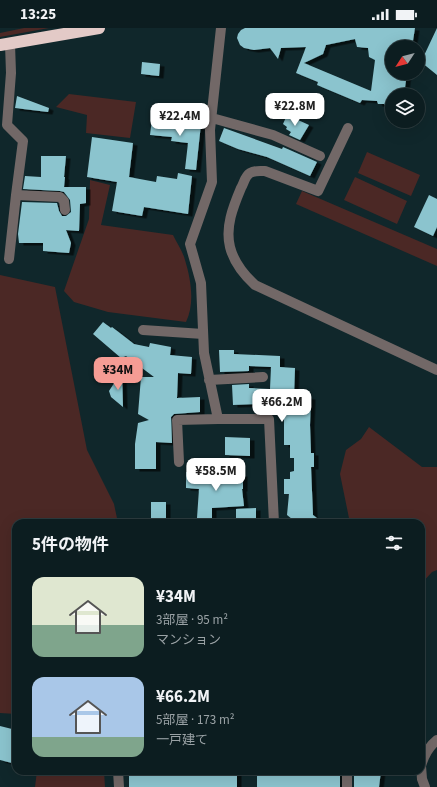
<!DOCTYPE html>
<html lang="ja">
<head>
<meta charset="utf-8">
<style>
  body { margin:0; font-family:"Source Sans 3","Noto Sans JP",sans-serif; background:#152629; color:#f1f3f6; height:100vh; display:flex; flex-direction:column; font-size:15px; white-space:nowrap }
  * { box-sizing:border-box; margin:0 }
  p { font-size:13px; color:#9aa2a5 }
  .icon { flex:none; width:22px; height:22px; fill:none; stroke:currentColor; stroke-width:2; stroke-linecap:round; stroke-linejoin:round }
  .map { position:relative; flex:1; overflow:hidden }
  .panel { position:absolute; left:12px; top:491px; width:413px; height:256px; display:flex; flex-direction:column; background:#0c1d20; border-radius:12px; box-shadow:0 4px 16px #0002,0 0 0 1px #2c3b3e }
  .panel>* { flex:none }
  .needle { width:26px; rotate:234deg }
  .controls { position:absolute; left:385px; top:12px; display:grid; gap:8px }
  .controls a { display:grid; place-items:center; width:40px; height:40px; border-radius:50%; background:#0c1d20; box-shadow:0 4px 16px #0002,0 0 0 1px #2c3b3e; font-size:20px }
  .price { position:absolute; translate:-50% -34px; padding:0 9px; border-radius:8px; background:#fff; color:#222; font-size:13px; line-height:26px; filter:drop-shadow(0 1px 2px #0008) }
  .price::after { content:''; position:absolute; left:50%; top:24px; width:12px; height:9px; margin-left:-6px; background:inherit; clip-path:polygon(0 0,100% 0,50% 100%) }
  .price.on { background:#f59c94; color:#111 }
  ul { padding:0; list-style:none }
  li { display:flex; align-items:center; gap:12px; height:100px; padding:0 20px }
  li span { display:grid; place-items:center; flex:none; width:112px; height:80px; border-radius:12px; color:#555 }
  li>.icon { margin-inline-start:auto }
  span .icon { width:48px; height:48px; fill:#fffc; stroke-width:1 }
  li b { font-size:17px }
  h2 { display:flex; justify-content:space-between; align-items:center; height:48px; padding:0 20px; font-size:17px }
  .status { display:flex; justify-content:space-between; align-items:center; height:28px; padding:0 20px; background:#0c1d20; direction:ltr }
  .status svg { height:11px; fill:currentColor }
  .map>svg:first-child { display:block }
  .green { fill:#4b2825 }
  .building { fill:#8bc4ce; fill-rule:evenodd; filter:url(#shadow) }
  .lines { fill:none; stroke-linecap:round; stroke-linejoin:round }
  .minor { stroke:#726867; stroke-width:10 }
  .highway { stroke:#e3cac7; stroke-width:12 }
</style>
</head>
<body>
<div class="status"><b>13:25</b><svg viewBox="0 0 49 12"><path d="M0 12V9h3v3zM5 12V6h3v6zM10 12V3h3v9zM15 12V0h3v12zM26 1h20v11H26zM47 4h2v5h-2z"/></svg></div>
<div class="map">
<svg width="437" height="759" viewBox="0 0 437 759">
  <defs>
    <filter id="shadow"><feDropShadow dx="4.5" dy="2.5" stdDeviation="0" flood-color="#0009"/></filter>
  </defs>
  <rect width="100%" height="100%" fill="#10272b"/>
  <path class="green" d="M24 0H49L0 9V5Z
    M69 66 136 74 130 110 86 105 87 87 56 79Z
    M367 124 420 147 411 168 358 145Z
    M355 149 407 173 397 196 344 172Z
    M90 152 110 157 101 197 173 207C177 215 183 224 185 232 191 252 195 275 186 294L108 284 74 274 64 263 89 191Z
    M302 163 437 221V238L296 176Z
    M0 247 55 259 87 422 114 476 118 495H16V686L0 685Z
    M369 399 422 439H437V542L432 544 421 556V495H350L340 446 346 422 361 411Z
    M37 743H104L105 759H35Z"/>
  <path class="building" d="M245 0H415L412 19H392V45H407L404 67H392V83L384 76H378L377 73 362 72 360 75 317 57 318 54 296 45 306 19 281 20 278 31 270 20 254 22 244 20 240 17 237 10 238 6 241 2ZM355 11 357 19 368 20 369 29 375 32 371 63 304 35 323 26 326 17Z
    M437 0V47L421 34Z
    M142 34 160 36 159 48 141 46Z
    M17 68 49 80 48 84 15 80Z
    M287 87 309 97 300 112 289 107 291 104 286 101 287 99 283 96Z
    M152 91 201 96 196 142 185 141 188 115 171 113 172 109 150 107Z
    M224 100 282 121 283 119 317 134 310 148 267 129 238 121 219 113Z
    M92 109 133 115 129 149 156 154 157 148 177 151 178 145 192 148 188 186 144 179 142 188 112 183 117 154 87 149Z
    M41 128H66L64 149H65L64 159H86V175L80 176 79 203 66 202 71 215 69 225 43 223V215H19L18 206 22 174 57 175 59 183 62 188H66L71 184 70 172 64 164 60 163 23 161 25 148 41 149Z
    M429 167 437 171V199L433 208 414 199Z
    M103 294 111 300 112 299 134 316 149 319 150 315 171 319 170 327 192 329 191 346 178 345 177 370 200 369V384L174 386 171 389 172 415 156 414V441H135V416L138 395 149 392 138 386 141 349H154L142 340V338H140L126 328 121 330 93 306Z
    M219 322H234V326L280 328V339L295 340 294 368 311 369 310 397 311 425H314V439H311L313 487 323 495 301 494 292 491 287 487 289 466H284V451H290V444L294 443V430H290V417H284V380L256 379V376L233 377 232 357 249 356V360L270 361 271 339 249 338V343L220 344Z
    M122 343 123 379 111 369 109 363Z
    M225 409 250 410V428L225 427Z
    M186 444 213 445V448L243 446V461H242L244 478 212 480V492L197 490 199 461 186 460Z
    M151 474H166V495H151Z
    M256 480V490L236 491V481Z
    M0 698 16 702V724H14L12 735 0 732Z
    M194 743H237V759H129V746L159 744V748L194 747Z
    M357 743H381L379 759H354V745H357Z
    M314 744 340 745V759H257V747H292V745Z"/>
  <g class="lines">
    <path class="minor" d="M221 0 210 102 212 154 190 216 201 255 204 325 218 391H269L274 495
      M212 90 273 107 320 128
      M348 100 318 163 265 143C260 143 255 142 250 145 245 148 244 155 241 160 233 179 225 199 230 219 234 235 243 246 255 257L437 342
      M16 167 60 169 64 173 65 182
      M9 231 16 167 23 113 7 97 11 45 10 16
      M143 302 203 306
      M209 352 263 349
      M179 434 177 392 218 391
      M421 738C424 727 428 719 437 712
      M421 738 422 751 425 759
      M118 743 119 759
      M347 759V743"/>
    <path class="highway" d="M0 17 99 0"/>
  </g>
</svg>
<div class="controls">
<a><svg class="needle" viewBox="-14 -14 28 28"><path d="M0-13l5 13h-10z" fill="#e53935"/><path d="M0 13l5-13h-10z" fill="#9aa2a5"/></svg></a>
<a><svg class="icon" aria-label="layers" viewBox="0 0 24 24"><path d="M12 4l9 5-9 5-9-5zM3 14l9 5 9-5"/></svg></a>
</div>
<b class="price" style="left:295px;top:99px">¥22.8M</b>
<b class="price" style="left:180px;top:109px">¥22.4M</b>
<b class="price on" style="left:118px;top:363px">¥34M</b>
<b class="price" style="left:282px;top:395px">¥66.2M</b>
<b class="price" style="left:216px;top:464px">¥58.5M</b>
<section class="panel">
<h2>5件の物件<svg class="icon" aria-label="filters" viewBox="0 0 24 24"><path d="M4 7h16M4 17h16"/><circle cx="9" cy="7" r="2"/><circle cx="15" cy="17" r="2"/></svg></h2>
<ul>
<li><span style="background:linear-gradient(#dfe7d0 60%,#7fa58c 0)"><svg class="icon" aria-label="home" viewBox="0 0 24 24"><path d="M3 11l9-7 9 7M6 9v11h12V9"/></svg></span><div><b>¥34M</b><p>3部屋 · 95 m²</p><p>マンション</p></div></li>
<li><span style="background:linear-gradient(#a9c7e8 75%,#7fa58c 0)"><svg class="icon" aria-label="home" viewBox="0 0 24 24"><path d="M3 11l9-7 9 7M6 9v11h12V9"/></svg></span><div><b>¥66.2M</b><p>5部屋 · 173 m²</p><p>一戸建て</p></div></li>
</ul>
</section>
</div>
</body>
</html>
